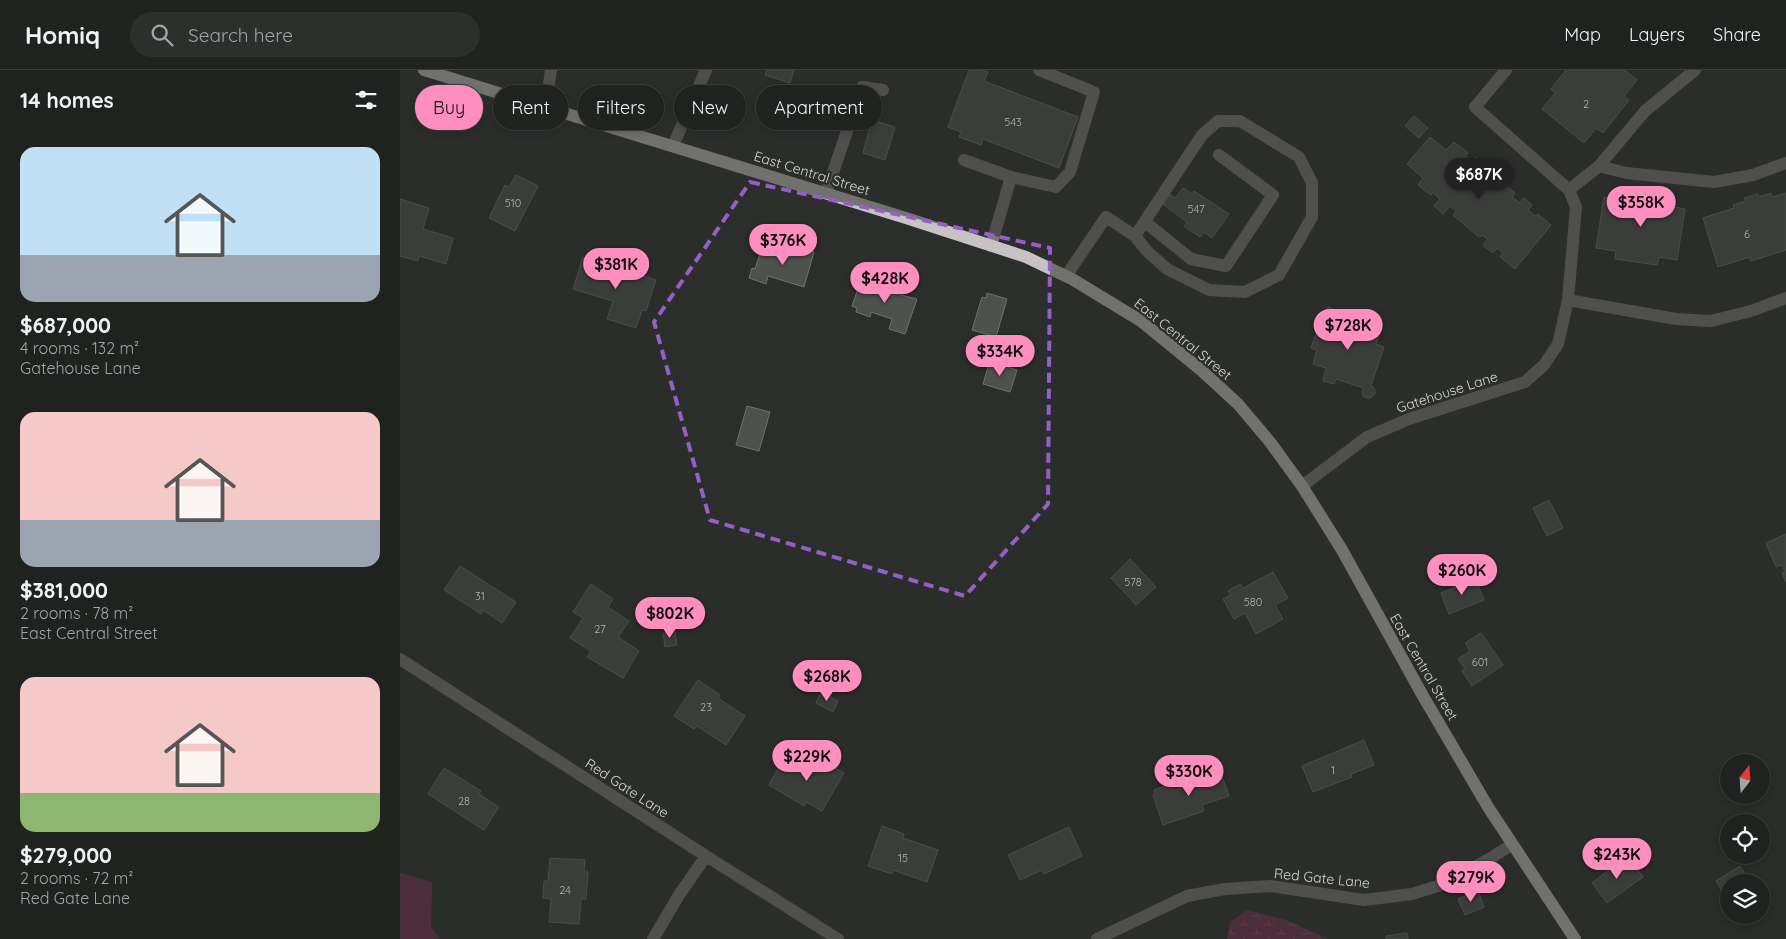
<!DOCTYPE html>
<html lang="en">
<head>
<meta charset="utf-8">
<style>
  body { margin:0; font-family:Quicksand,sans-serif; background:#2d2f2d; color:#f1f3f6; height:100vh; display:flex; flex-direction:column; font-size:19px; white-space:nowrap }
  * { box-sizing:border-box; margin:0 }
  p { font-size:16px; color:#a2a4a5 }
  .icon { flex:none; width:28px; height:28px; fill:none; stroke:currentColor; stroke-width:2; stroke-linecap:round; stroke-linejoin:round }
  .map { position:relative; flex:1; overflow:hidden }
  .drawer { display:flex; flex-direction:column; background:#202220; width:400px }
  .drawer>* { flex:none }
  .hud { position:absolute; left:15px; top:15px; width:475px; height:45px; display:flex; gap:10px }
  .needle { width:32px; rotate:17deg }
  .buttons { position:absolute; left:1320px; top:684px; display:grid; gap:10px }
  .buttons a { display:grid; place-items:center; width:50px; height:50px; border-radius:50%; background:#202220; box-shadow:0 2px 8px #0003,0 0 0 1px #3d3f3e; font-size:25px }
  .price { position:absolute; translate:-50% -42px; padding:0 11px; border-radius:18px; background:#fd8ebe; color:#111; font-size:16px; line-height:32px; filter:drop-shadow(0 1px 2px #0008) }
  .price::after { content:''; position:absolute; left:50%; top:30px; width:15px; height:11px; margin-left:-8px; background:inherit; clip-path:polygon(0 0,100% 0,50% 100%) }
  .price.active { background:#222; color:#fff }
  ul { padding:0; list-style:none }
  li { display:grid; align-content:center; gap:10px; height:265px; padding:0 20px }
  li span { display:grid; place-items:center; height:155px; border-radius:15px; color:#555 }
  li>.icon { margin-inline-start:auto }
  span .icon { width:90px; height:90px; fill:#fffc; stroke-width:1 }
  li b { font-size:21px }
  h2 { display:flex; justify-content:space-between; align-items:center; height:60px; padding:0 20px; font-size:21px }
  .tag { padding:0 18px; border-radius:22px; background:#202220; box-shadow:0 2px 8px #0003,0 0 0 1px #3d3f3e; font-size:18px; line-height:45px }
  .tag.active { background:#fd8ebe; color:#111 }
  header { display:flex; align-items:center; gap:30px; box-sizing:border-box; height:70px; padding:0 25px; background:#202220; border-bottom:1px solid #3d3f3e }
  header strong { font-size:24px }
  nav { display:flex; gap:28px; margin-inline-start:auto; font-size:18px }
  .search { width:350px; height:45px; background:#2d2f2d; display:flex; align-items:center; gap:12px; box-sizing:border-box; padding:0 18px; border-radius:28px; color:#a2a4a5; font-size:19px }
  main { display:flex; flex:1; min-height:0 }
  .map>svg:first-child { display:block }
  .wetland { fill:url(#wetland-marsh) }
  .park { fill:#74304f }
  .building { fill:#4e514e; stroke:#6f726e }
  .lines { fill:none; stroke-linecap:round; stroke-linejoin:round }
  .minor { stroke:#7a7879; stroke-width:12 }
  .major { stroke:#c7c3c4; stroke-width:12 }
  .marked { fill:none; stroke:#955fc5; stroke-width:4; stroke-dasharray:10 6; stroke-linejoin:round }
  .labels { text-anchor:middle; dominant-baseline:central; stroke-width:4.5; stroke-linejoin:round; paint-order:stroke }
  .number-label { font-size:11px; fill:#b2b4b2 }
  .street-label { font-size:14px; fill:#d3d5d3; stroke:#2b2e2b }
</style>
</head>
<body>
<header>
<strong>Homiq</strong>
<div class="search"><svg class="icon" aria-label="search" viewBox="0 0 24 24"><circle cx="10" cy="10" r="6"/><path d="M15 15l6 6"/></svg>Search here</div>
<nav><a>Map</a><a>Layers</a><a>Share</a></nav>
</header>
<main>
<section class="drawer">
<h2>14 homes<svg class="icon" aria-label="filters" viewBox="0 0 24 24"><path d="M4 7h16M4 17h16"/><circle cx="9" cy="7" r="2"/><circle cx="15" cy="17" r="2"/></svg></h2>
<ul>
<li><span style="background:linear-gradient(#bfe0f5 70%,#9aa5b1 0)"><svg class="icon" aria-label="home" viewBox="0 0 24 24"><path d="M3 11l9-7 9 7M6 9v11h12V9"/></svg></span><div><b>$687,000</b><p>4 rooms · 132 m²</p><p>Gatehouse Lane</p></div></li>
<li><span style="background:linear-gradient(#f6c9c9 70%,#9aa5b1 0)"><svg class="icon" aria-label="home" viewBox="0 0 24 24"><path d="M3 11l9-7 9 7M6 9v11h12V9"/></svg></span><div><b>$381,000</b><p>2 rooms · 78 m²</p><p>East Central Street</p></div></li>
<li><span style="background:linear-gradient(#f6c9c9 75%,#8fb573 0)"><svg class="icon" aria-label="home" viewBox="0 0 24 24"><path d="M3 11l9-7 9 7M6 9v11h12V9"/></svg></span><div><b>$279,000</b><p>2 rooms · 72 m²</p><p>Red Gate Lane</p></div></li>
</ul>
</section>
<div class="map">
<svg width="1386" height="869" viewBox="0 0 1386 869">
  <defs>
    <pattern id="wetland-marsh" width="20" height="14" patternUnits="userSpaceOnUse" patternTransform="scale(1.25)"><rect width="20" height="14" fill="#74304f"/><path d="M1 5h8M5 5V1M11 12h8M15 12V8" fill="none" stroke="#874d67"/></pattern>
  </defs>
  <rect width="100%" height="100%" fill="#2b2e2b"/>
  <path class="wetland" d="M847 840 886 850 928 869H827L830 852Z"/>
  <path class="park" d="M0 803 32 812 31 856 40 869H0Z"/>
  <path class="building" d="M367 0H394L390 13 365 5Z
    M569 0H582L588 2 584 11 678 47 659 98 583 69 581 75 559 67 561 62 548 57Z
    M1166 0H1225L1237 10 1224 26 1229 30 1203 63 1196 58 1184 73 1142 39 1155 23 1151 19Z
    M1014 46 1028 58 1019 68 1005 56Z
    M472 50 495 57 485 90 463 83Z
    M1030 67 1046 80 1054 72 1068 83 1065 86 1072 91 1076 87 1085 95 1081 99 1088 105 1090 102 1115 123 1112 127 1120 133 1124 128 1132 135 1128 140 1135 146 1138 144 1151 155 1115 199 1100 187 1103 183 1097 178 1093 183 1083 175 1088 169 1082 165 1079 167 1053 145 1056 141 1050 136 1043 144 1034 136 1040 129 1033 123 1031 125 1018 115 1023 108 1007 94Z
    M116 105 138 116 115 161 89 148 105 115 109 117Z
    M783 118 792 124 794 121 829 144 812 168 804 162 800 167 784 156 787 152 763 134 770 124 775 128Z
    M1224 121 1266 127 1264 135 1285 139 1277 190 1259 187 1257 195 1215 189 1216 181 1196 178 1204 127 1223 130Z
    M1371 123 1372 127 1386 123V180L1351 191 1350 187 1318 197 1303 148 1334 138 1333 135 1346 131 1344 128 1358 124 1359 127Z
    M0 129 29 138 23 159 53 168 46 194 19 186 18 191 0 186Z
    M363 174 396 184 398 177 414 182 404 217 368 206 366 214 349 208 352 198 355 199Z
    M183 187 256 210 246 241 242 240 236 258 207 249 213 231 173 219Z
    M461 210 484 217 485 214 503 219 501 225 517 229 505 264 489 259 492 249 471 242 470 247 456 242 457 238 452 236Z
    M587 223 607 229 596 267 572 260 582 227 586 228Z
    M928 237 963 249 961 253 981 260 976 274 984 277 971 315 975 319V324L970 328H967L963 326 962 322 963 318 936 309 934 314 923 311 926 298 913 294 917 280 911 278 916 264 919 265Z
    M590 291 617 300 610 322 583 314Z
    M347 336 370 342 359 381 336 375Z
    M1149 430 1163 458 1147 466 1133 438Z
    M1386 464V512L1382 503 1385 502 1382 495 1376 497 1366 473Z
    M730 489 756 517 736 535 711 508Z
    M60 496 116 532 102 553 83 540 81 544 44 520Z
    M873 502 888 528 875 535 883 549 856 564 845 543 834 549 823 529 831 525 828 521 840 514 843 518Z
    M1076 509 1084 530 1049 544 1041 523Z
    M191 514 213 529 208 537 229 551 218 567 239 581 223 608 187 587 191 581 170 568 183 548 173 542Z
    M275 562 277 575 265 577 263 563Z
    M1081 563 1103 595 1072 616 1062 601 1065 599 1058 589 1070 581 1065 573Z
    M298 610 320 625 318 628 345 646 326 675 297 656 294 659 274 646Z
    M421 622 438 631 433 642 416 633Z
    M964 670 974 695 951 704 952 707 913 722 902 696Z
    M384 687 407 701 415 687 444 703 422 741 406 732 404 736 369 715Z
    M44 698 81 721 79 724 99 737 84 760 28 724Z
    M820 701 829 726 802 735 804 741 763 755 753 725 755 724 754 720 767 715 769 718Z
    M482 756 504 764 503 768 538 780 527 812 493 800 492 804 468 796Z
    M669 757 682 786 644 804 642 800 620 810 608 785Z
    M1227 786 1243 807 1207 833 1192 813Z
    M150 788 185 790 184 802H188L186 829H181L179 854 149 852 151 829 143 828 144 811H148Z
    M1340 796 1348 809 1341 812H1329V820L1324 824 1316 811Z
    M1078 821 1084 837 1065 845 1058 829Z
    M1007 863 1008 869H986V866Z"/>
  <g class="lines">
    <path class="minor" d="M146 36 151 0
      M273 76 306 0
      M564 90 611 107 591 176
      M1199 96 1226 103 1314 112 1353 105 1386 93
      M611 107 656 117 670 102 694 22 639 0
      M1169 120 1199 96 1245 41 1295 0
      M426 123 462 17 483 20
      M745 152 791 189 826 196 873 125 819 85
      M666 206 706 147 735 166 747 181 767 199 809 220 845 222 879 205 912 147V113L899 87 840 51H818L802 65 735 166
      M1168 230 1276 249 1311 251 1351 241 1386 228
      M902 416 967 367 1009 349 1125 312 1144 295 1158 274 1168 230 1176 137 1169 120 1075 37 1106 0
      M0 589 306 786 438 869
      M253 869 279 825 306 786
      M697 869 787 826 825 819 870 816 964 830 1012 824 1044 814 1091 788 1111 775"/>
    <path class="major" d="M24 0 506 148 626 187 672 209 741 251 801 300 838 334 870 372 902 416 942 480 1023 626 1088 737 1175 869"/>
  </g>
  <path d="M0 0H1386V869H0ZM350 112 650 178 648 434 565 526 310 450 254 252Z" fill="#2b2e2b" fill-opacity=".55" fill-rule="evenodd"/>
  <path class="marked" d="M350 112 650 178 648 434 565 526 310 450 254 252Z"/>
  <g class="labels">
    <g class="number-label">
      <text x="1186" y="34">2</text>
      <text x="613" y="52">543</text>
      <text x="113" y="133">510</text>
      <text x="796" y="139">547</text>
      <text x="1347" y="164">6</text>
      <text x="733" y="512">578</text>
      <text x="80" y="526">31</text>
      <text x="853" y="532">580</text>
      <text x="200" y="559">27</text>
      <text x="1080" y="592">601</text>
      <text x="306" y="637">23</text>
      <text x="933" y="700">1</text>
      <text x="64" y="731">28</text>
      <text x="503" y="788">15</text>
      <text x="165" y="820">24</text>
    </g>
    <g class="street-label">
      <text transform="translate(412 103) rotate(17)">East Central Street</text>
      <text transform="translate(783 269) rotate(39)">East Central Street</text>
      <text transform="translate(1047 322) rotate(-18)">Gatehouse Lane</text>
      <text transform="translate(1024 597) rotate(60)">East Central Street</text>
      <text transform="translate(227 718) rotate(33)">Red Gate Lane</text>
      <text transform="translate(922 808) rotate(6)">Red Gate Lane</text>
    </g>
  </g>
</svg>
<div class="buttons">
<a><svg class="needle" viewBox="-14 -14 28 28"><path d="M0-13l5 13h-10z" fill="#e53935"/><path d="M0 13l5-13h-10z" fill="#a2a4a5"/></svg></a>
<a><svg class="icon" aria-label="locate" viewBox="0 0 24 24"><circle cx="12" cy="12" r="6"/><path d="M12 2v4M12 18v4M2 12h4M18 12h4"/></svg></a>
<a><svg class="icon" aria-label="layers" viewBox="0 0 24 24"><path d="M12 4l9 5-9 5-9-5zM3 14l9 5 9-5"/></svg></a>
</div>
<b class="price active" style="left:1079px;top:130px">$687K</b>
<b class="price" style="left:1241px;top:158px">$358K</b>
<b class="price" style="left:383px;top:196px">$376K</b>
<b class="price" style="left:216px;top:220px">$381K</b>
<b class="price" style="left:485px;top:234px">$428K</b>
<b class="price" style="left:948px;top:281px">$728K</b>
<b class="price" style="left:600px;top:307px">$334K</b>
<b class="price" style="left:1062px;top:526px">$260K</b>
<b class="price" style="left:270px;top:569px">$802K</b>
<b class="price" style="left:427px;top:632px">$268K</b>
<b class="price" style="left:407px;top:712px">$229K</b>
<b class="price" style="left:789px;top:727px">$330K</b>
<b class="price" style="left:1217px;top:810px">$243K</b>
<b class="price" style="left:1071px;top:833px">$279K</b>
<div class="hud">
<a class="tag active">Buy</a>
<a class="tag">Rent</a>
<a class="tag">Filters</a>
<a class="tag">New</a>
<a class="tag">Apartment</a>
</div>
</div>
</main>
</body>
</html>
